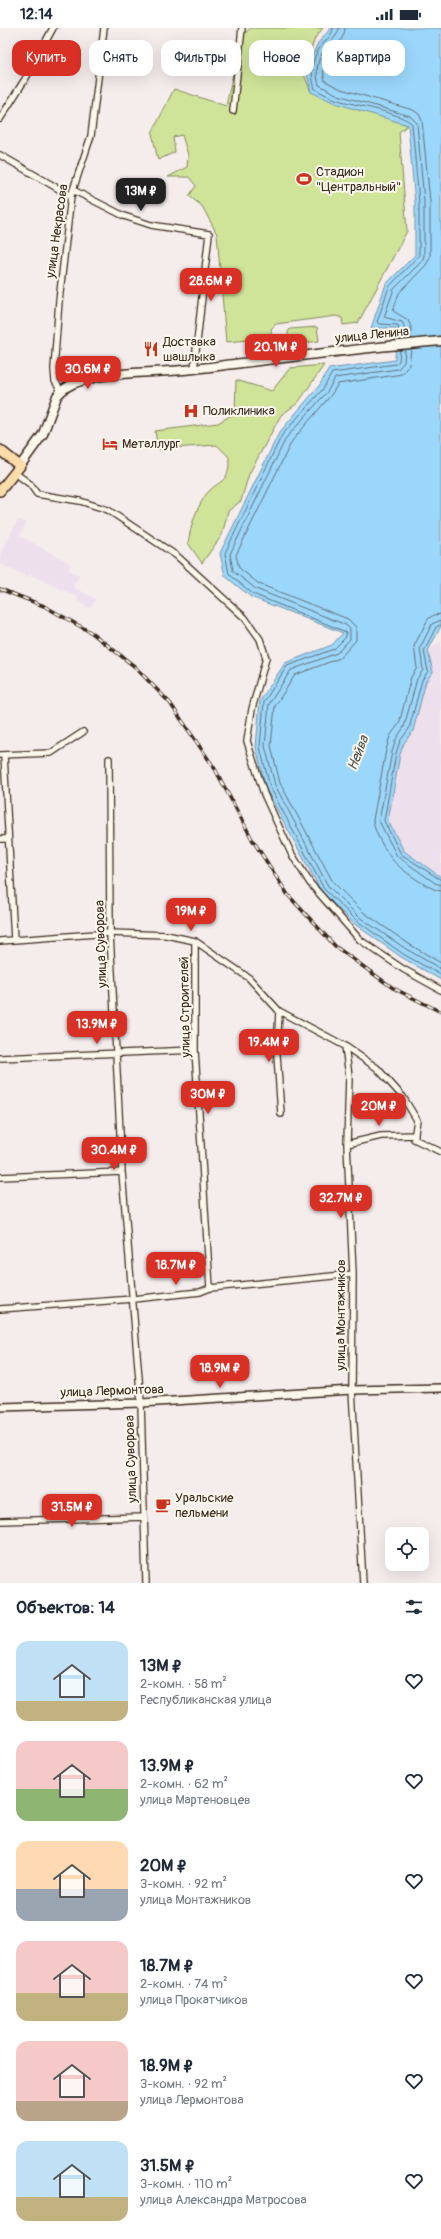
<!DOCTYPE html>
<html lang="ru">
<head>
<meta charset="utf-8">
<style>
  body { margin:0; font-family:Pangolin,sans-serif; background:#f6f6f7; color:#1f2937; height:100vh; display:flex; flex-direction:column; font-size:15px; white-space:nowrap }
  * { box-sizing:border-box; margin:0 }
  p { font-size:13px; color:#747a83 }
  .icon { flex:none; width:22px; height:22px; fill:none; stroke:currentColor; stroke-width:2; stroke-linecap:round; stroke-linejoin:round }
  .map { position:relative; height:1555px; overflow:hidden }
  .sheet { display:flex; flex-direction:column; background:#fff; flex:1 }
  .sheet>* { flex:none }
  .banner { position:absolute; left:12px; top:12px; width:417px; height:36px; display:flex; gap:8px }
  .tools { position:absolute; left:385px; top:1499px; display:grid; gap:8px }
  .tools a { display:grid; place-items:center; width:44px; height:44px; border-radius:8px; background:#fff; box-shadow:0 4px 16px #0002; font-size:20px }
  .price { position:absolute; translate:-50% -34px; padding:0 9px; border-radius:8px; background:#d93025; color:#fff; font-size:13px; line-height:26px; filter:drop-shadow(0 1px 2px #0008) }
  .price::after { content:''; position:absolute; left:50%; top:24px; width:12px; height:9px; margin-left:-6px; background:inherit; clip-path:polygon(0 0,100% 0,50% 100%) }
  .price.current { background:#222; color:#fff }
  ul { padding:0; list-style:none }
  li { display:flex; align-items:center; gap:12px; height:100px; padding:0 16px }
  li span { display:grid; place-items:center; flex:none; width:112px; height:80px; border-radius:12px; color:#555 }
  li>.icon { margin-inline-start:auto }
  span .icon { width:48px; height:48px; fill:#fffc; stroke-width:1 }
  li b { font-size:17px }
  h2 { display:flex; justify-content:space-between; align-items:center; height:48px; padding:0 16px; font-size:17px }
  .tag { padding:0 14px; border-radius:12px; background:#fff; box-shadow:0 4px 16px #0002; font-size:14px; line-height:36px }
  .tag.current { background:#d93025; color:#fff }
  .status { display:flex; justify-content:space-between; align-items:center; height:28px; padding:0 20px; background:#fff; direction:ltr }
  .status svg { height:11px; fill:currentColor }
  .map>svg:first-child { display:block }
  .built { fill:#eedfed }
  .green { fill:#cfe499; stroke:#85875c }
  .water { fill:#9bd7fb; stroke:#7592a3 }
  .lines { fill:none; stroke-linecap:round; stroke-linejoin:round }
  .shore { stroke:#616f76; stroke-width:1 }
  .minor-casing { stroke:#3b2a1e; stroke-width:8 }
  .tertiary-casing { stroke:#3b2a1e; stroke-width:10 }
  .secondary-casing { stroke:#3b2a1e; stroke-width:11 }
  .primary-casing { stroke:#3b2a1e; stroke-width:12 }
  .minor { stroke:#fbf7ec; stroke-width:5.5 }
  .tertiary { stroke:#fbf7ec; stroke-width:7 }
  .secondary { stroke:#fbf7ec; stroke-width:8 }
  .primary { stroke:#fddcac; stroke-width:9 }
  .rail-casing { stroke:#3b2a1e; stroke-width:3.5 }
  .rail { stroke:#fbf7ec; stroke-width:2; stroke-dasharray:6; stroke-linecap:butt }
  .labels { text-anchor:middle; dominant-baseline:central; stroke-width:4; stroke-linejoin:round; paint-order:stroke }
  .poi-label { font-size:13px; fill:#3b2a1e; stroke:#fbf7ec; text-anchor:start }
  .street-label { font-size:13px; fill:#3b2a1e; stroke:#fbf7ec }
  .water-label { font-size:14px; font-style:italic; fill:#535555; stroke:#fbf7ec }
</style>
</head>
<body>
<div class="status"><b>12:14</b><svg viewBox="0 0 49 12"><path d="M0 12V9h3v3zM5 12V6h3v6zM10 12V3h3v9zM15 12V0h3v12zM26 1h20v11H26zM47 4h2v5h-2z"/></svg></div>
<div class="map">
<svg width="441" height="1555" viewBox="0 0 441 1555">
  <rect width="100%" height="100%" fill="#f5ecec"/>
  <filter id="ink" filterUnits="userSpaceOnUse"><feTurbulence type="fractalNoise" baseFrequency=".025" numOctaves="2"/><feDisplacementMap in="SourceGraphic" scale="8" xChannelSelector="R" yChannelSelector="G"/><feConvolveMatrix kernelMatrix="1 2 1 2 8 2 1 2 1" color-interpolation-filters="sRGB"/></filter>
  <g filter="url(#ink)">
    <path class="built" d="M18 492 26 495 20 508 71 536 68 542 79 548 73 559 96 571 90 580 77 573 78 569 29 546 28 549 0 536V527Z
      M441 613V849L404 823 388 793 400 726 404 715 413 703 426 653 433 644 428 623Z"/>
    <path class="green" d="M251 0H323L315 10 303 44 311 64 408 97 399 104 407 203 358 295 343 297 342 290 336 288 276 296 271 301 272 310 226 314 217 206 202 178 189 168 196 158 189 149H168L187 139 188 127 182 107 173 109 175 124 158 132 152 105 174 61 226 78 241 8Z
      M317 299 319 313 288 317V304L290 301Z
      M324 337 298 375 281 387 249 446 241 473 228 483 222 507 202 535 188 515C191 498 195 483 205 468 218 450 230 458 229 429L217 417 158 421 155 403 218 395 235 385 236 352 272 363 290 340Z"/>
    <path class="water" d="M331 0H441V598L428 623 433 644 426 653 413 703 404 715 400 726 388 793 404 823 441 849V952L401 929 353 895 321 863 266 761 256 719 260 673 285 635 332 617 343 605 251 569 225 548 220 525 279 405 319 358 329 341 395 332 396 300H371L386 256 415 227V175L408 97 335 75 311 64 306 41 318 15Z"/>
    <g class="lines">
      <path class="shore" d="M333 0C333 6 327 11 323 16 311 30 310 44 315 61 322 65 330 69 338 72 351 76 405 86 412 96L419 174V227L389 259 377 294 379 296 398 297 400 312
        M339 0C338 8 331 13 327 18 317 30 315 44 319 57L338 67 410 88 417 95 424 174V228L422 233 394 261 384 289 402 294 405 300V311
        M345 0C344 20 317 27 325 53L341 61 413 82 419 86 422 93 430 174V229L426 237 399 265 393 283 408 292 411 299V311
        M405 321 404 334 398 341 335 350 327 364 286 410 230 526 233 543 256 561 346 597 350 601V611L337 625 291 642 269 676 265 718 275 757 328 858 359 889 406 921 441 941
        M411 321 409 337 402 346 338 356 331 367 292 413 236 527 239 540 259 556 348 591 356 599V612L340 630 295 647 275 678 271 718 280 755 333 854 363 884 409 916 441 935
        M400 322 399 333 396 336 332 345 323 361 282 407 225 525 229 546 253 566 346 604V609L334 621 287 638 264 674 260 719 270 759 324 861 356 892 403 926 441 947
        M441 586 434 587 428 591 414 618 417 640 411 649 399 696 390 708 386 722 373 792C374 804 385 822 392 831 398 840 431 863 441 863
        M441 592 432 596 420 620 423 642 417 651 404 699 396 711 392 724 379 793 397 828 435 855 441 857
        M441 597 436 599 424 623 428 643 422 652 409 701 400 713 396 725 384 793 401 826 441 852"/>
      <g class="minor-casing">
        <path id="minor" d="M233 83 242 0
          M0 91 27 48 53 0
          M0 127 71 168
          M73 162 124 188 151 197 209 206 194 341
          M61 363 55 353 54 341 59 273 71 168 91 108 104 0
          M15 445 30 456 37 466 80 473 108 482 177 528 245 590 260 611 266 630 252 681 247 713 264 766 291 825 310 855 360 912 403 941 441 962
          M0 727 51 725 83 704
          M4 727 14 912
          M109 731 110 905 122 1144 141 1375 146 1555
          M0 811H7
          M0 913 110 905 166 907 195 913 249 950 279 983 345 1018 377 1040 403 1069 417 1092 414 1111 441 1124
          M195 913V1022L210 1260
          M279 983 277 1027 281 1086
          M345 1018 349 1048 347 1116 353 1246 352 1362 363 1555
          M0 1030 195 1022
          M347 1116 381 1108 415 1107
          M0 1149 122 1144
          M0 1281 133 1271 200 1264 210 1260 353 1246
          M0 1493 144 1489"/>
      </g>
      <g class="tertiary-casing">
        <path id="tertiary" d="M0 1379 141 1375 352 1362 441 1360"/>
      </g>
      <g class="secondary-casing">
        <path id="secondary" d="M20 438 43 406 57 368C66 357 78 353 92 350 124 343 161 345 194 341 276 331 358 320 441 313"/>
      </g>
      <g class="primary-casing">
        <path id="primary" d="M0 422 20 438 0 463"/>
      </g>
      <use href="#minor" class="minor"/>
      <use href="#tertiary" class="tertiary"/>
      <use href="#secondary" class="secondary"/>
      <use href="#primary" class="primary"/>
      <g class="rail-casing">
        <path id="rail" d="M0 561 44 578 92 605 134 638 170 675 215 741 252 811 288 867 336 919 393 960 441 984"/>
      </g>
      <use href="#rail" class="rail"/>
    </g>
  </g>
  <defs>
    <g id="stadium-bare" transform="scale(1.2)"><path d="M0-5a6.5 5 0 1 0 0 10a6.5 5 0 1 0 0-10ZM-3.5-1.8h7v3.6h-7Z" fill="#c8321e" stroke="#fbf7ec" stroke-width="2.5" paint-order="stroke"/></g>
    <g id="restaurant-bare" transform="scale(1.2)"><path d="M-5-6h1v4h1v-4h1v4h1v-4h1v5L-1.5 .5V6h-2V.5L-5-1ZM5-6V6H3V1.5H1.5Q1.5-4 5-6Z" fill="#c8321e" stroke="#fbf7ec" stroke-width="2.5" paint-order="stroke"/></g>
    <g id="hospital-bare" transform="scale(1.2)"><path d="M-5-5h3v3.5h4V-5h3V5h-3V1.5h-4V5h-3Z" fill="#c8321e" stroke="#fbf7ec" stroke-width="2.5" paint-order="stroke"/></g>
    <g id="hotel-bare" transform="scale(1.2)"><path d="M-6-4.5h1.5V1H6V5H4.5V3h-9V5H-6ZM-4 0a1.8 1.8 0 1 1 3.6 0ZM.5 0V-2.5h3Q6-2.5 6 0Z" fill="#c8321e" stroke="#fbf7ec" stroke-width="2.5" paint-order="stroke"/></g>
    <g id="cafe-bare" transform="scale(1.2)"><path d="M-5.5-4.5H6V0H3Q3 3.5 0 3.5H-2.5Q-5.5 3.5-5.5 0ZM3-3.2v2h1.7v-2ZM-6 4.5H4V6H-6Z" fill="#c8321e" stroke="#fbf7ec" stroke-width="2.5" paint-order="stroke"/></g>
  </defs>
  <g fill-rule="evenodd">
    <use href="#stadium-bare" x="304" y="151"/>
    <use href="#restaurant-bare" x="151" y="321"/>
    <use href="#hospital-bare" x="191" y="383"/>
    <use href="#hotel-bare" x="110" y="416"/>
    <use href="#cafe-bare" x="163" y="1477"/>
  </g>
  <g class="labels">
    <g class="poi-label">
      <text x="316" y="144">Стадион<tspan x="316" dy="15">"Центральный"</tspan></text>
      <text x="163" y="314">Доставка<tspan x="163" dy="15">шашлыка</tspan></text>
      <text x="203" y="383">Поликлиника</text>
      <text x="122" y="416">Металлург</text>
      <text x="175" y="1470">Уральские<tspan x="175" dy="15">пельмени</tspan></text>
    </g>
    <g class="street-label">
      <text transform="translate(57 203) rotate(-82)">улица Некрасова</text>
      <text transform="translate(372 307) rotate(-6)">улица Ленина</text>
      <text transform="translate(101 916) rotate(-92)">улица Суворова</text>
      <text transform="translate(185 979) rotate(-91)">улица Строителей</text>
      <text transform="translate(341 1287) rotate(-90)">улица Монтажников</text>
      <text transform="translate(112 1363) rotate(-2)">улица Лермонтова</text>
      <text transform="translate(131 1431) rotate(-92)">улица Суворова</text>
    </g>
    <g class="water-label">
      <text transform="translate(358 725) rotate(-69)">Нейва</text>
    </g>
  </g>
</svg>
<div class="tools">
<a><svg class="icon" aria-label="locate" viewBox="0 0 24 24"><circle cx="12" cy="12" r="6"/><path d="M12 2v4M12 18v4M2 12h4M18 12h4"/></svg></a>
</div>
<b class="price current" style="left:141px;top:184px">13M ₽</b>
<b class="price" style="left:211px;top:274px">28.6M ₽</b>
<b class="price" style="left:276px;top:340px">20.1M ₽</b>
<b class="price" style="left:88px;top:362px">30.6M ₽</b>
<b class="price" style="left:191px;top:904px">19M ₽</b>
<b class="price" style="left:97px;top:1017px">13.9M ₽</b>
<b class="price" style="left:269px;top:1035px">19.4M ₽</b>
<b class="price" style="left:208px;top:1087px">30M ₽</b>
<b class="price" style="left:379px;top:1099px">20M ₽</b>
<b class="price" style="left:114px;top:1143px">30.4M ₽</b>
<b class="price" style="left:341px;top:1191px">32.7M ₽</b>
<b class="price" style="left:176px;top:1258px">18.7M ₽</b>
<b class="price" style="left:220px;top:1361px">18.9M ₽</b>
<b class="price" style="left:72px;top:1500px">31.5M ₽</b>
<div class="banner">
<a class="tag current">Купить</a>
<a class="tag">Снять</a>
<a class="tag">Фильтры</a>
<a class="tag">Новое</a>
<a class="tag">Квартира</a>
</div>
</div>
<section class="sheet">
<h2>Объектов: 14<svg class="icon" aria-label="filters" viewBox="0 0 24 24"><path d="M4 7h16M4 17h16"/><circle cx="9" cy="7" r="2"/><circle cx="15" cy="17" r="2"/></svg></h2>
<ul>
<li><span style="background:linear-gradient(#bfe0f5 75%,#c2b280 0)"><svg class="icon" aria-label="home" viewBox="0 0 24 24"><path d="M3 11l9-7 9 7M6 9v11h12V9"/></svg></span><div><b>13M ₽</b><p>2-комн. · 58 m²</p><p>Республиканская улица</p></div><svg class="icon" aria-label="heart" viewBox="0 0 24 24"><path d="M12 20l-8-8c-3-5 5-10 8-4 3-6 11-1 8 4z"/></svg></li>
<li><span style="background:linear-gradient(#f6c9c9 60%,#8fb573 0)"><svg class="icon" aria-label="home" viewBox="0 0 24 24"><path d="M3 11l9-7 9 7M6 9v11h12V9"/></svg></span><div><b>13.9M ₽</b><p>2-комн. · 62 m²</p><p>улица Мартеновцев</p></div><svg class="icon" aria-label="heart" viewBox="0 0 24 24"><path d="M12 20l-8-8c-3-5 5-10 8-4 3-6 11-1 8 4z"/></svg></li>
<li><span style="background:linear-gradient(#ffd9b3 60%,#9aa5b1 0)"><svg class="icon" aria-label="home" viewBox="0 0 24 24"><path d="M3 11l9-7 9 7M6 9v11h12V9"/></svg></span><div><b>20M ₽</b><p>3-комн. · 92 m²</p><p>улица Монтажников</p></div><svg class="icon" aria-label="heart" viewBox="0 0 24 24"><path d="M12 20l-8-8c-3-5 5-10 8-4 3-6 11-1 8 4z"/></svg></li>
<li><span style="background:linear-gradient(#f6c9c9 65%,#c2b280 0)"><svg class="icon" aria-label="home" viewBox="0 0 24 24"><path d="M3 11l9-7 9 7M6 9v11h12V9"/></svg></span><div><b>18.7M ₽</b><p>2-комн. · 74 m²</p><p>улица Прокатчиков</p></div><svg class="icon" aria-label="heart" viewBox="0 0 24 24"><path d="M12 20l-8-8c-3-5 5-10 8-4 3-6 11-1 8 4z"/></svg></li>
<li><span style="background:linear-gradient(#f6c9c9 75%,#b9a48a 0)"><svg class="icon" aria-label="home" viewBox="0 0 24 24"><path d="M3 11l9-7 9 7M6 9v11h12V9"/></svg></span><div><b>18.9M ₽</b><p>3-комн. · 92 m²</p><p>улица Лермонтова</p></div><svg class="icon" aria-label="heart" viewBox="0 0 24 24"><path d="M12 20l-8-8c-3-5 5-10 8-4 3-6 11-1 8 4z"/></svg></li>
<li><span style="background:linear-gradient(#bfe0f5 70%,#c2b280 0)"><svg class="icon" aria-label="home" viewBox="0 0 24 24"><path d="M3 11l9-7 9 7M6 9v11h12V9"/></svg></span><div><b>31.5M ₽</b><p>3-комн. · 110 m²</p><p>улица Александра Матросова</p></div><svg class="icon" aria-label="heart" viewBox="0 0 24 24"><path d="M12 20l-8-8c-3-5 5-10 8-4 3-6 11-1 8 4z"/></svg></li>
</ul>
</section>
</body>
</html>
